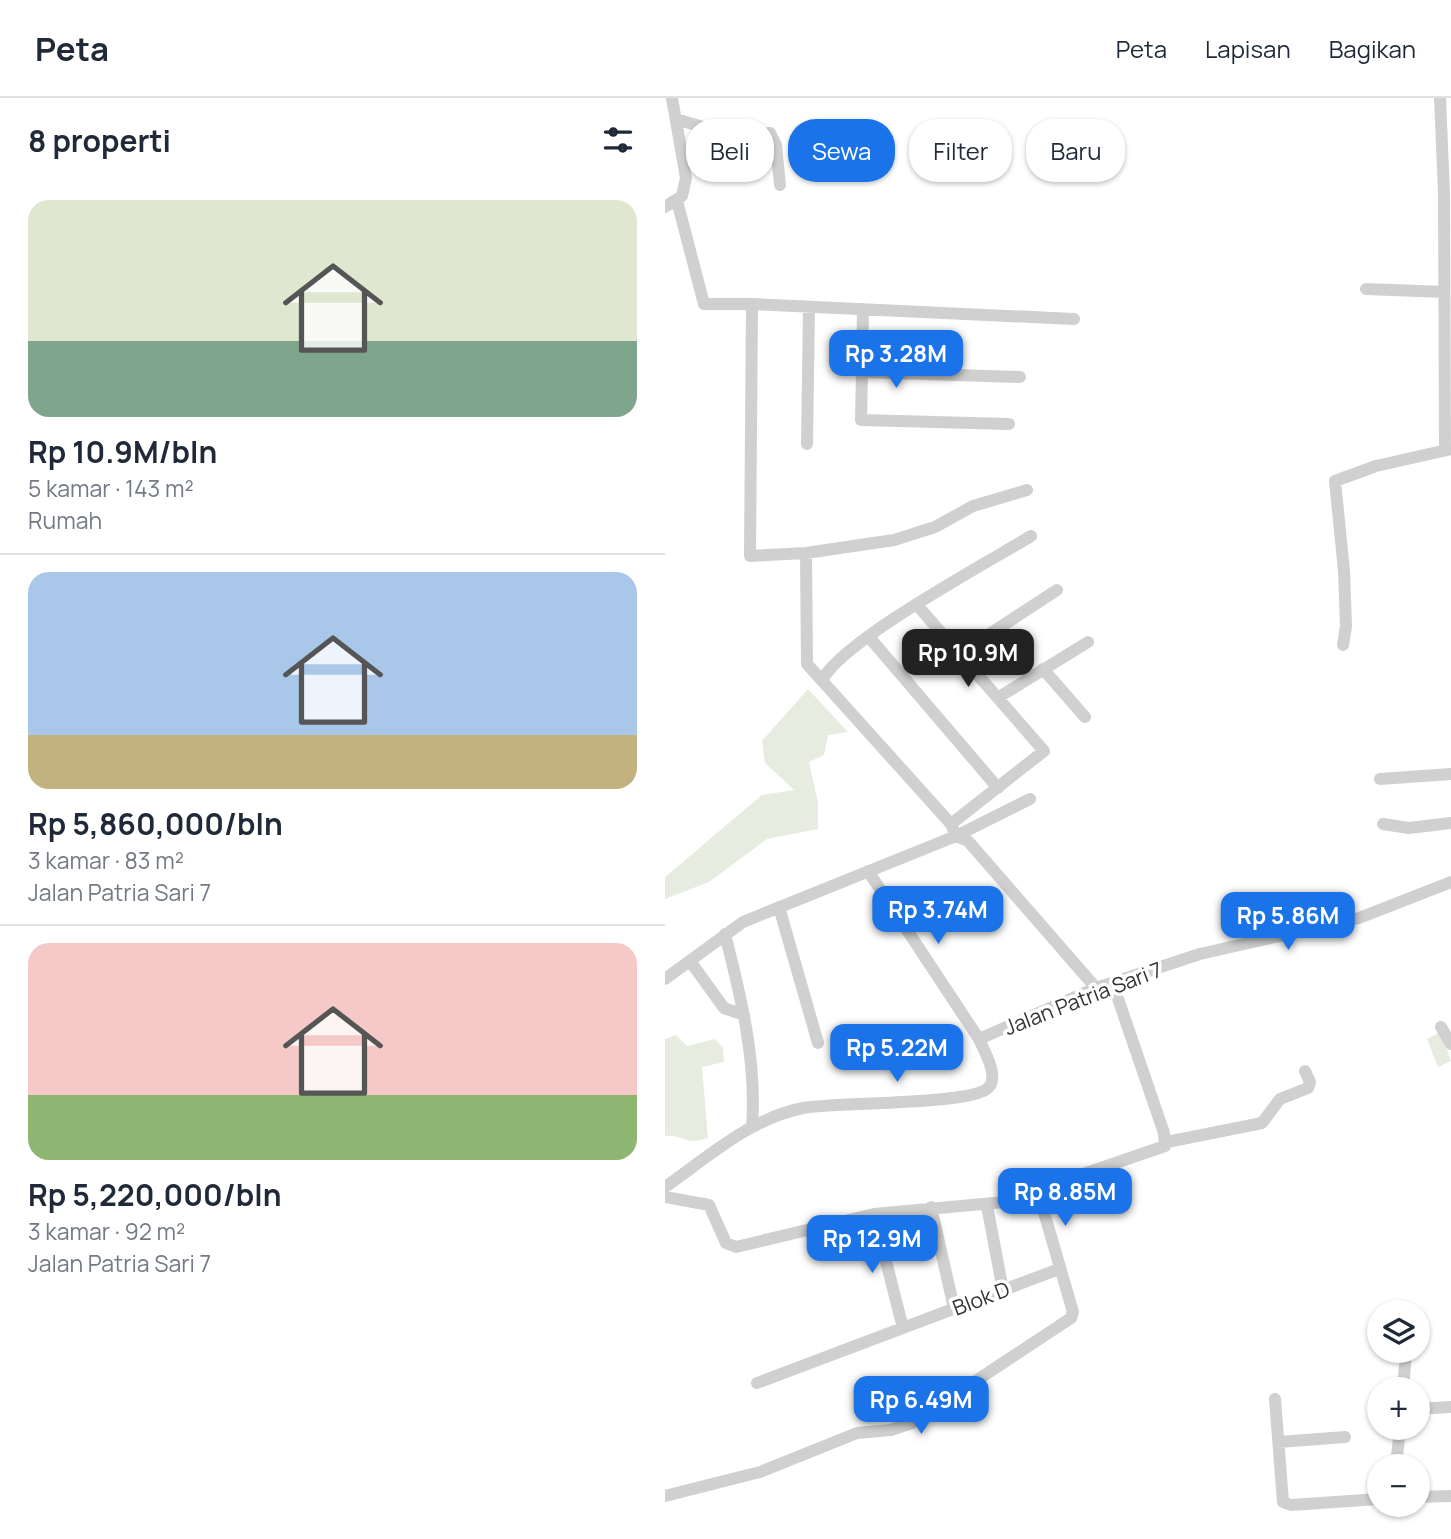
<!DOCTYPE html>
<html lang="id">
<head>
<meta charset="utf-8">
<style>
  body { margin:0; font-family:Manrope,sans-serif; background:#f2f2f3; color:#1f2937; height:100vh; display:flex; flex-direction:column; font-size:26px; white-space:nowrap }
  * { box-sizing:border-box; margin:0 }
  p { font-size:23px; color:#747a83 }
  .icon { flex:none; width:38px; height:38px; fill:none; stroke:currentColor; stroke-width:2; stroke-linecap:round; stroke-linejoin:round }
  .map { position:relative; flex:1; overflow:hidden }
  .sheet { display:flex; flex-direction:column; background:#fff; width:665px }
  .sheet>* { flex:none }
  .hud { position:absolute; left:21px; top:21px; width:660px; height:63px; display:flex; gap:14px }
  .buttons { position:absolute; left:702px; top:1202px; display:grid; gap:14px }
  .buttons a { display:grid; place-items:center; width:63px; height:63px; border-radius:50%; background:#fff; box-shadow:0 2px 5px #0004; font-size:35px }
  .price { position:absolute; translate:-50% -60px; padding:0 16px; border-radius:14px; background:#1a73e8; color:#fff; font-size:23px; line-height:46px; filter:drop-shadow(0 2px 4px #0008) }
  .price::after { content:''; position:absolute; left:50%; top:42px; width:21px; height:16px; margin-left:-10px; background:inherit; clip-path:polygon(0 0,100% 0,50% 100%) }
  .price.on { background:#222; color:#fff }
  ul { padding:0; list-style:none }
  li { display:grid; align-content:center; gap:14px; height:371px; padding:0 28px }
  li+li { border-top:2px solid #e0e1e3 }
  li span { display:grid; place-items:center; height:217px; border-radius:21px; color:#555 }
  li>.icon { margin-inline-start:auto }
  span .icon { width:126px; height:126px; fill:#fffc; stroke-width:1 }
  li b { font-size:30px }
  h2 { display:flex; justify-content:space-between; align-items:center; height:84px; padding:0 28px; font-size:30px }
  .pill { padding:0 24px; border-radius:28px; background:#fff; box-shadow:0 2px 5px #0004; font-size:24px; line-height:63px }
  .pill.on { background:#1a73e8; color:#fff }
  header { display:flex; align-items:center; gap:42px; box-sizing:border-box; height:98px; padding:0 35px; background:#fff; border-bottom:2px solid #e0e1e3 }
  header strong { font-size:33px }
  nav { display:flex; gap:38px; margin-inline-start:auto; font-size:24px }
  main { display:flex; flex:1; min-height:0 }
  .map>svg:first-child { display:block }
  .green { fill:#e6ecdf }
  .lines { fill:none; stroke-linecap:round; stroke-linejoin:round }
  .minor { stroke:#d0d0d0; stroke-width:12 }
  .labels { text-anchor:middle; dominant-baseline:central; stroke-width:7; stroke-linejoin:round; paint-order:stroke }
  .street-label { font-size:21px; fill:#333; stroke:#fff }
</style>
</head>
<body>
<header>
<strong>Peta</strong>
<nav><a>Peta</a><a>Lapisan</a><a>Bagikan</a></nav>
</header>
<main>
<section class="sheet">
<h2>8 properti<svg class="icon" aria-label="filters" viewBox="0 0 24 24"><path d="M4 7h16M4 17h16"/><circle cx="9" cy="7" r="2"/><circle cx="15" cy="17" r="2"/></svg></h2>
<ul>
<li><span style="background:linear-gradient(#dfe7d0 65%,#7fa58c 0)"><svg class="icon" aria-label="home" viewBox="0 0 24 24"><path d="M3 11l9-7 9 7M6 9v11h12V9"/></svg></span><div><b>Rp 10.9M/bln</b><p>5 kamar · 143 m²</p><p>Rumah</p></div></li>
<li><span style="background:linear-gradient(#a9c7e8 75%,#c2b280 0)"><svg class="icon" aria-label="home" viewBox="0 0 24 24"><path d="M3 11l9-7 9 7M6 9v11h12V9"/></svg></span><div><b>Rp 5,860,000/bln</b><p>3 kamar · 83 m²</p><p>Jalan Patria Sari 7</p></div></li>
<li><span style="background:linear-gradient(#f6c9c9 70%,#8fb573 0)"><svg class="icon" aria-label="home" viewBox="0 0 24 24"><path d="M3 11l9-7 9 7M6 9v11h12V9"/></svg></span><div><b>Rp 5,220,000/bln</b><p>3 kamar · 92 m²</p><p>Jalan Patria Sari 7</p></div></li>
</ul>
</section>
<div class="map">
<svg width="786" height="1441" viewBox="0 0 786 1441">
  <rect width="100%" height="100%" fill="#fff"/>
  <path class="green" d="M143 591 183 634 163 637 159 657 144 664 153 705V731L102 741 44 784 0 801V779L97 697 129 692 100 665 97 643Z
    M776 934 786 963 773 969 762 941Z
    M11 937 22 948 50 941 58 950 59 964 37 969 43 1040C18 1048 18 1036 0 1038V941Z"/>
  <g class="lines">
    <path class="minor" d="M775 0 779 95 780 352
      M11 21 68 38 105 35 111 47 115 87
      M12 103 39 206H87L85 458 141 455 229 442 270 429 308 408 362 392
      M0 109 17 98 21 80 7 0
      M701 191 779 194
      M87 206 409 221
      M198 211 197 274 355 279
      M197 274 196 322 344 326
      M142 346 144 209
      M141 455 142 566 286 726 291 738
      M252 507 379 653 286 726
      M204 539 333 690
      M678 547 681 528 679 473 670 383 711 368 786 351
      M294 556 392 492
      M378 571 420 619
      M157 582C180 541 320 466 366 438
      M334 599 423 544
      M715 681 786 676
      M718 726 744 730 786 725
      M291 738 303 743 431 890
      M203 773 314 941
      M114 809 153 945
      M60 836C76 899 92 964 87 1029
      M25 863 59 910 79 917
      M0 881 78 824 291 738 365 701
      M776 929 786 946
      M502 1044 597 1025 615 1001 643 990 645 984 640 973
      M0 1089C43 1059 86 1020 138 1010 172 1004 306 1007 323 990 335 979 319 953 314 941L431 890 535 856 694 820 786 784
      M0 1099 44 1107 61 1145 71 1149 209 1116 362 1102 395 1084 500 1048 499 1035 448 886
      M322 1108 338 1192
      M266 1109 289 1210
      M209 1116 238 1230
      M92 1285 394 1171
      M738 1292 741 1254
      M610 1301 618 1404 626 1407 714 1401
      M752 1311 786 1309
      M614 1344 680 1339
      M731 1368 735 1330
      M0 1398 95 1374 192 1335 226 1332 247 1325 406 1220 408 1214 374 1097
      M752 1399 786 1398"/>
  </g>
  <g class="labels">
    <g class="street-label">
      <text transform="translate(418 900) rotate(-21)">Jalan Patria Sari 7</text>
      <text transform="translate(316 1200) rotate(-21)">Blok D</text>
    </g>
  </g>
</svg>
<div class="buttons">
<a><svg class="icon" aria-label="layers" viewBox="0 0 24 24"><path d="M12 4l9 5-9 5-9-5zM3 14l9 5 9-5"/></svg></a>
<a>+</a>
<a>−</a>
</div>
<b class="price" style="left:231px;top:292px">Rp 3.28M</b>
<b class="price on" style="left:303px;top:591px">Rp 10.9M</b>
<b class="price" style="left:273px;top:848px">Rp 3.74M</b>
<b class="price" style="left:623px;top:854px">Rp 5.86M</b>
<b class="price" style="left:232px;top:986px">Rp 5.22M</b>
<b class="price" style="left:400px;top:1130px">Rp 8.85M</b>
<b class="price" style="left:207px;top:1177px">Rp 12.9M</b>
<b class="price" style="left:256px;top:1338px">Rp 6.49M</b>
<div class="hud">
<a class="pill">Beli</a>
<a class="pill on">Sewa</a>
<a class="pill">Filter</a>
<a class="pill">Baru</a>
</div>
</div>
</main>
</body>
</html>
